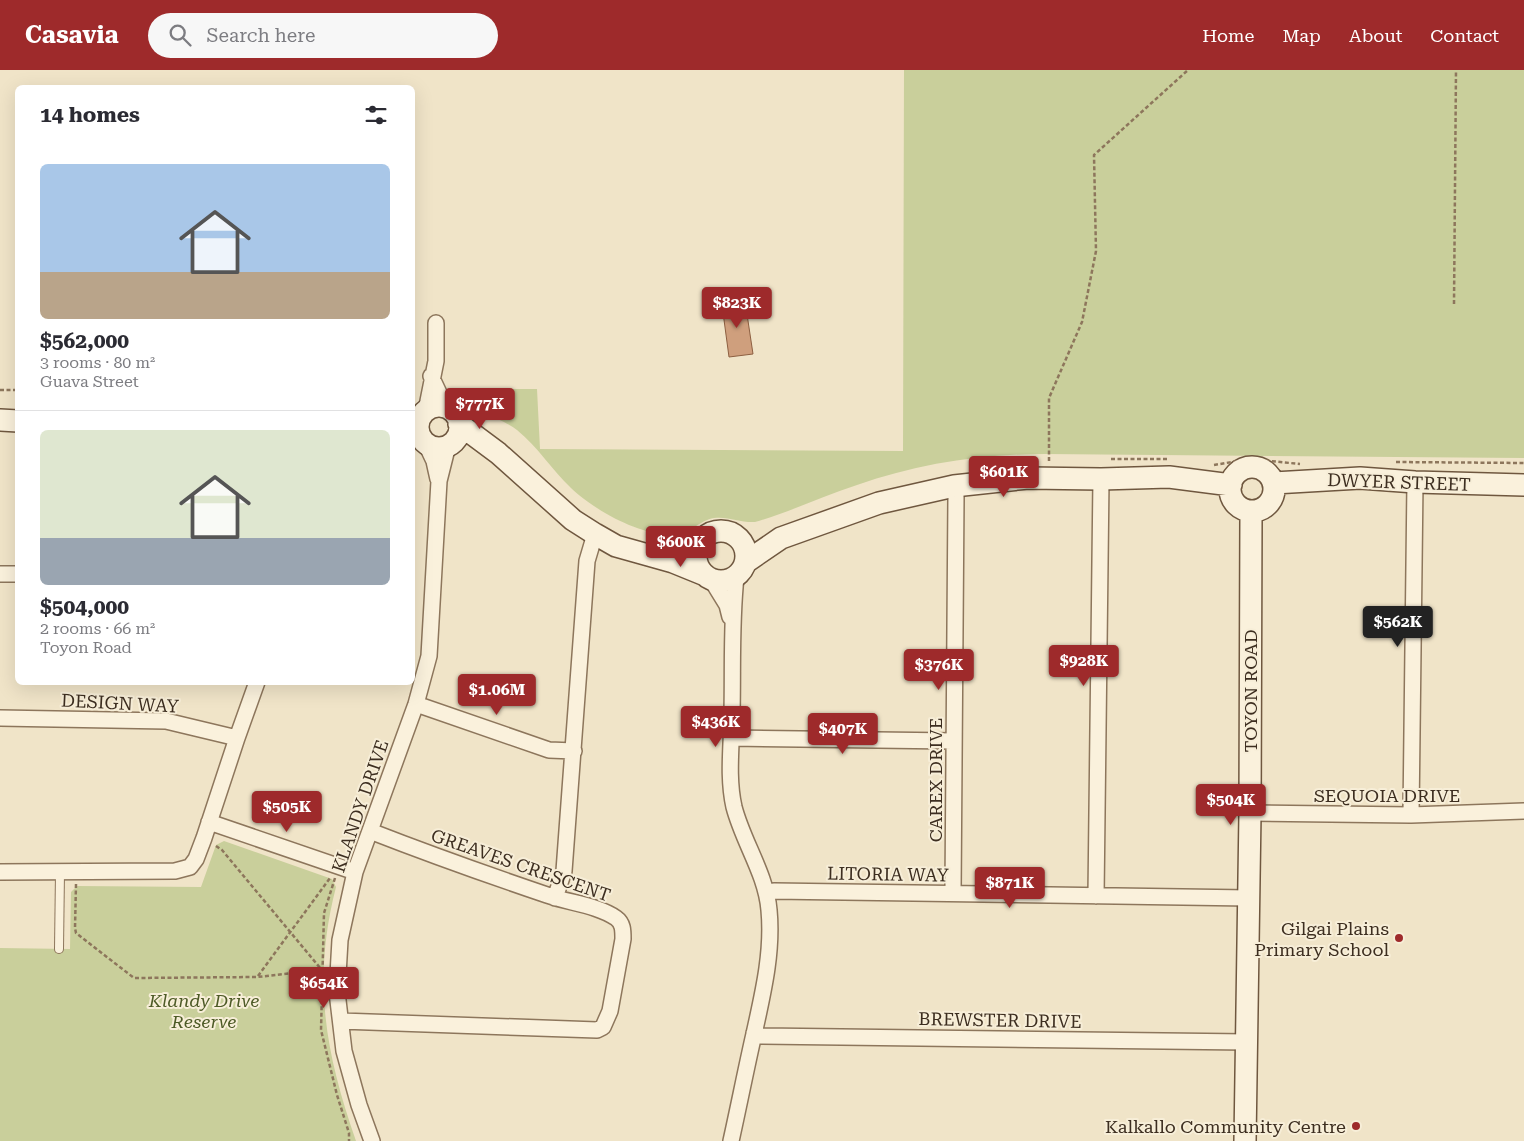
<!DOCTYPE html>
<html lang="en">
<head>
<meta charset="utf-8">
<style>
  body { margin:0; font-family:"Roboto Serif",serif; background:#f7f7f7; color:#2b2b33; height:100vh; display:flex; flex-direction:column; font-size:19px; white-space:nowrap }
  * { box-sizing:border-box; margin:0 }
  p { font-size:16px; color:#7c7c81 }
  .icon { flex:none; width:28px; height:28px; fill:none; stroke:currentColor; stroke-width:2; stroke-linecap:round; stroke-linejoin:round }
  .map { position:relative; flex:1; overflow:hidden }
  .side { position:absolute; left:15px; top:15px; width:400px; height:600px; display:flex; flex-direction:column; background:#fff; border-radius:8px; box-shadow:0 5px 20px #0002 }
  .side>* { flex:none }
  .price { position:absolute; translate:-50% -42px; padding:0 11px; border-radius:5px; background:#9e2a2b; color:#fff; font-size:16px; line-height:32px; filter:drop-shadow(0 1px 2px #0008) }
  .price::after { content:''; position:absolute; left:50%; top:30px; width:15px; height:11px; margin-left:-8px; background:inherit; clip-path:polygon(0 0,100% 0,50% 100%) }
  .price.active { background:#222; color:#fff }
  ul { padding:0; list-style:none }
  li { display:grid; align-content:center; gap:10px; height:265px; padding:0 25px }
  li+li { border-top:1px solid #e1e1e2 }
  li span { display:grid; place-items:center; height:155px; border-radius:8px; color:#555 }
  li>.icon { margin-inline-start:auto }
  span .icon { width:90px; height:90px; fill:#fffc; stroke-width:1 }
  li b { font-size:21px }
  h2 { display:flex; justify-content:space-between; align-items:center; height:60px; padding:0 25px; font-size:21px }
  header { display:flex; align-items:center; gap:30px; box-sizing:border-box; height:70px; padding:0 25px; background:#9e2a2b; color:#fff }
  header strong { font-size:24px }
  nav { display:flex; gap:28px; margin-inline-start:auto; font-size:18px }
  .search { width:350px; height:45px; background:#f7f7f7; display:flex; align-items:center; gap:12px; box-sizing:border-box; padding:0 18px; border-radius:28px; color:#7c7c81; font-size:19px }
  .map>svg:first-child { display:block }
  .green { fill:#c9cf9b }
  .building { fill:#cf9f7d; stroke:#8d5f41 }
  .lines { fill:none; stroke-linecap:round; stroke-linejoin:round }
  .lane-casing { stroke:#8d765c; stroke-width:10 }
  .street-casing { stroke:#8d765c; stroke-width:18 }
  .secondary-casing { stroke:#6f573f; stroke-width:24 }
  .path { stroke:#8d765c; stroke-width:2.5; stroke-dasharray:4 2.5; stroke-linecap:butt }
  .lane { stroke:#faf1dc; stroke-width:8 }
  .street { stroke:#faf1dc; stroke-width:15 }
  .secondary { stroke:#faf1dc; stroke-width:21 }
  .poi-dot { fill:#9e2a2b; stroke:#f7eed8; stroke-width:2 }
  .labels { text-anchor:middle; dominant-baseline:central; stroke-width:4; stroke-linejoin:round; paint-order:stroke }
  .street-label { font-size:18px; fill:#3d2e20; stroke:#f7eed8 }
  .poi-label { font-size:18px; fill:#3d2e20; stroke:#f7eed8; text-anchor:end }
  .park-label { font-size:18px; font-style:italic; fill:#4d5a26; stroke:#f7eed8 }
</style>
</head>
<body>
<header>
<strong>Casavia</strong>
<div class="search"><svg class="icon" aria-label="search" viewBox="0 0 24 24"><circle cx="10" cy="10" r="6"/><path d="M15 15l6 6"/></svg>Search here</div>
<nav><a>Home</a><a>Map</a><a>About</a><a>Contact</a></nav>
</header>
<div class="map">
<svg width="1524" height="1071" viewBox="0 0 1524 1071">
  <rect width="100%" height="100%" fill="#f0e4c8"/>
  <path class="green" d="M904 0H1524V388L1045 384C981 384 917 394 857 415 823 426 790 442 755 452 741 453 728 446 714 448 700 450 691 463 676 464 643 468 594 440 571 418 552 400 538 377 517 360 503 349 474 341 465 329 463 326 461 322 459 319H537L540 379 903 381Z
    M224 771 332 809 336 817C312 910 325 982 356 1071H0V878L70 879 71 822 77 816 201 817 216 775Z"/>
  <path class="building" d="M745 231 753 284 729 287 722 235Z"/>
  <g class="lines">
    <g class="lane-casing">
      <path id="lane" d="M59 879 60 802"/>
    </g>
    <g class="street-casing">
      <path id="street" d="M431 306 446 338
        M426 341 436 291V253
        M425 372 434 391 438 409
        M0 504H18
        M711 509 727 535 730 547
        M416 634 549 680 574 681
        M0 648 166 651 237 668
        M732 668 953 671
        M1250 743 1411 745 1524 741
        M1411 745 1415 412
        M209 752 355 802
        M0 802 175 801 190 797 196 789 204 768 237 668 257 612
        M767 823 774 821 1249 828
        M953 823 956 426 954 416
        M1096 826 1101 409
        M555 828 564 801 587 491 595 464
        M341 951 597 960 603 957 610 941 623 869C623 860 623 853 616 848 597 835 569 833 547 825 488 805 429 784 370 761
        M754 963 759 966 1247 972
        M372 1071 359 1035 344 981 337 922 340 870 355 802 416 634 429 586 439 411 448 375
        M731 1071C739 1035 746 999 754 964 763 923 773 882 769 840 766 804 743 772 734 737 727 706 732 674 732 643 733 597 731 552 736 507"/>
    </g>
    <g class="secondary-casing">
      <path id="secondary" d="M418 357a21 21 0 1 1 42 0a21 21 0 1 1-42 0Z
        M0 350 18 351
        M459 354 498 383 573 450 595 464 616 476 673 492 705 505
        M1230 419a22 22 0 1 1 44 0a22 22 0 1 1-44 0Z
        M1274 413 1360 408 1415 412 1524 415
        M696 486a25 25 0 1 1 50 0a25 25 0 1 1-50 0Z
        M746 492 781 468 879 433 954 416 1028 408 1101 409 1169 407 1231 415
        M1245 1071 1250 743 1251 442"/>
    </g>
    <path class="path" d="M1454 234 1456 0
      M0 320H18
      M1111 389H1167
      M1049 391V328L1082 252 1096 181 1094 85 1188 0
      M1396 392 1524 393
      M1214 395 1250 389 1300 394
      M216 776 222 780 321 899
      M335 808 324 843 321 960 337 1025 349 1063V1071
      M76 814 75 858 76 863 134 908 257 907 321 900
      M258 906 330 808"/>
    <use href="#lane" class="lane"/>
    <use href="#street" class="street"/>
    <use href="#secondary" class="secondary"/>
  </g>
  <g class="poi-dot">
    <circle cx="1399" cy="868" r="5"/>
    <circle cx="1356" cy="1056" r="5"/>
  </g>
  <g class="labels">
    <g class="street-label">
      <text transform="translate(1399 412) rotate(2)">DWYER STREET</text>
      <text transform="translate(1250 621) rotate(-90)">TOYON ROAD</text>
      <text transform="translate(120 633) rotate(3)">DESIGN WAY</text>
      <text transform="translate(935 710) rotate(-90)">CAREX DRIVE</text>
      <text x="1387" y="725">SEQUOIA DRIVE</text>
      <text transform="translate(360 736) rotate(-71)">KLANDY DRIVE</text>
      <text transform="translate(521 795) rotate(19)">GREAVES CRESCENT</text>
      <text transform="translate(888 804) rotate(1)">LITORIA WAY</text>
      <text transform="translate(1000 950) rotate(1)">BREWSTER DRIVE</text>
    </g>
    <g class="poi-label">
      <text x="1389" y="858">Gilgai Plains<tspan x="1389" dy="21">Primary School</tspan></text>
      <text x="1346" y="1056">Kalkallo Community Centre</text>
    </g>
    <g class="park-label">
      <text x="204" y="930">Klandy Drive<tspan x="204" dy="21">Reserve</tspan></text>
    </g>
  </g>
</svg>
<b class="price" style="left:737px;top:259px">$823K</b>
<b class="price" style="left:480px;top:360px">$777K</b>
<b class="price" style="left:1004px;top:428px">$601K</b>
<b class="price" style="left:681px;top:498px">$600K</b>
<b class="price active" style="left:1398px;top:578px">$562K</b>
<b class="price" style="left:1084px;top:617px">$928K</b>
<b class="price" style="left:939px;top:621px">$376K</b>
<b class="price" style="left:497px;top:646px">$1.06M</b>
<b class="price" style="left:716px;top:678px">$436K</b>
<b class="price" style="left:843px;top:685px">$407K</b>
<b class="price" style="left:1231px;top:756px">$504K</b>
<b class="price" style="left:287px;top:763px">$505K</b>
<b class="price" style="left:1010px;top:839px">$871K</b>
<b class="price" style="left:324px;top:939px">$654K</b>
<section class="side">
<h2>14 homes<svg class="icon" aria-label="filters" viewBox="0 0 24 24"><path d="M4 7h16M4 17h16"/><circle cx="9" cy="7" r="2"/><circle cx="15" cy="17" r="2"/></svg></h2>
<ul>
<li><span style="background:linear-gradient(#a9c7e8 70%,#b9a48a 0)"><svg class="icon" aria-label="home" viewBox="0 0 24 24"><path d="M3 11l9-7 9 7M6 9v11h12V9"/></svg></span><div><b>$562,000</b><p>3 rooms · 80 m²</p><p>Guava Street</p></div></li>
<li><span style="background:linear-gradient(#dfe7d0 70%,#9aa5b1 0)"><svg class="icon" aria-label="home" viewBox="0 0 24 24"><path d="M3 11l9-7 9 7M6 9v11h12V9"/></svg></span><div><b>$504,000</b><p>2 rooms · 66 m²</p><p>Toyon Road</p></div></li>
</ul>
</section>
</div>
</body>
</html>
